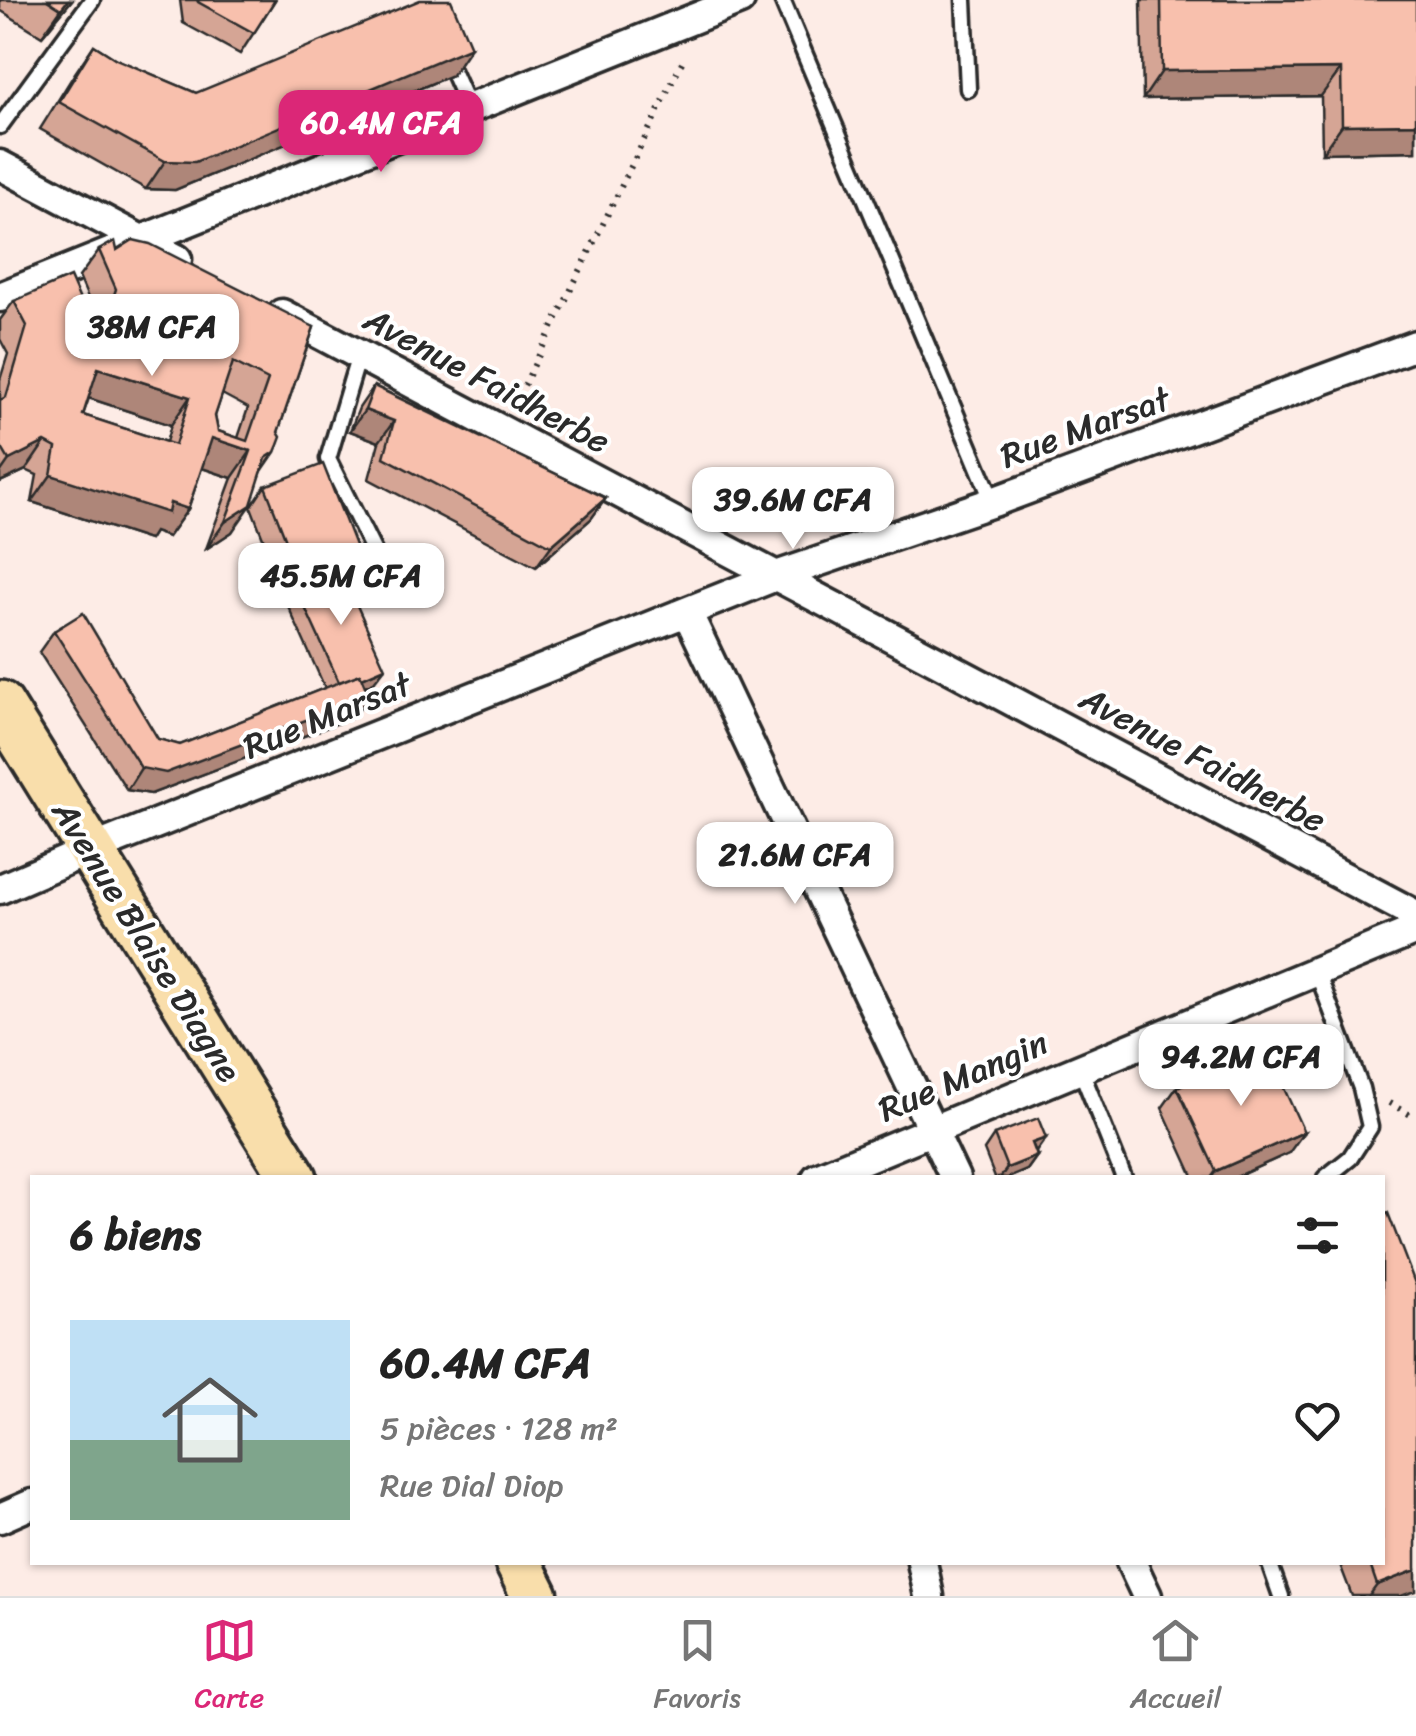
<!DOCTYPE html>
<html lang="fr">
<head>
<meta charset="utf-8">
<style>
  body { margin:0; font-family:Sriracha,sans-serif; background:#f6f6f6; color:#222; height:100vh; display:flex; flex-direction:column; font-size:38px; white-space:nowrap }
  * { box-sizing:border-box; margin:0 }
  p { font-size:32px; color:#767676 }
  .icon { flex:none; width:55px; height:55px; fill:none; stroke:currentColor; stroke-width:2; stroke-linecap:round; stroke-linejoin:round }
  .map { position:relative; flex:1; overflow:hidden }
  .details { position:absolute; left:30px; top:1175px; width:1355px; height:390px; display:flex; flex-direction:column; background:#fff; border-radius:0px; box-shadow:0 2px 8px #0004 }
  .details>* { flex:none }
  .price { position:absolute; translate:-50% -85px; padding:0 22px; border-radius:20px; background:#fff; color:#222; font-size:32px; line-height:65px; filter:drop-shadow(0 2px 5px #0008) }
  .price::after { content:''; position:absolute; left:50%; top:60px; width:30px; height:22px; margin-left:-15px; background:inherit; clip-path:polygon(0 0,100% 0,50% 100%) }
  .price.on { background:#db2777; color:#fff }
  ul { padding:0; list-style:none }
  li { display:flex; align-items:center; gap:30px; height:250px; padding:0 40px }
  li span { display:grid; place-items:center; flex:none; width:280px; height:200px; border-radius:0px; color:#555 }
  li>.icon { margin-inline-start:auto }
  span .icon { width:120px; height:120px; fill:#fffc; stroke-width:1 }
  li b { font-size:42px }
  h2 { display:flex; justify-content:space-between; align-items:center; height:120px; padding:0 40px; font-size:42px }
  .tab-bar { display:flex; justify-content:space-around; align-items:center; height:140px; border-top:2px solid #e0e0e0; background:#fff; font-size:28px; color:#767676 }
  .tab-bar a { display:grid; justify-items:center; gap:5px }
  .tab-bar .on { color:#db2777 }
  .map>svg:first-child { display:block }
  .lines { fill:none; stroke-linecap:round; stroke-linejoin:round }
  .lane-casing { stroke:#2b2b2b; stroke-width:21 }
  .street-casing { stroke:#2b2b2b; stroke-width:35 }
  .primary-casing { stroke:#2b2b2b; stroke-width:52 }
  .path { stroke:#2b2b2b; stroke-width:6; stroke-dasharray:2.5 8; stroke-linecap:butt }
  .lane { stroke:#fff; stroke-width:14 }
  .street { stroke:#fff; stroke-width:28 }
  .primary { stroke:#f9deab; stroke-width:45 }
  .wall { fill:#d5a595; stroke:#2b2b2b; stroke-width:2.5; fill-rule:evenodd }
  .shaded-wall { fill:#ae8679; stroke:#2b2b2b; stroke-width:2.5 }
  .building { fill:#f8c0ad; stroke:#2b2b2b; stroke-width:2.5; fill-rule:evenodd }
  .labels { text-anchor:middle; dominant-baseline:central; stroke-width:8; stroke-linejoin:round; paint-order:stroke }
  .street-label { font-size:35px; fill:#2b2b2b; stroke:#fff }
</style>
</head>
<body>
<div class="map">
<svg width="1416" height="1596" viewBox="0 0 1416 1596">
  <rect width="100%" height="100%" fill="#fdece6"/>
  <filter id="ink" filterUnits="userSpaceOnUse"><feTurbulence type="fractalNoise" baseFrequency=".01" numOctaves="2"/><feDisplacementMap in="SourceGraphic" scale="20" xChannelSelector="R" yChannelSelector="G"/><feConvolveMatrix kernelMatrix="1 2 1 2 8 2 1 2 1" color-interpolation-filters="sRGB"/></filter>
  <g filter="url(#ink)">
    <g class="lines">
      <g class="lane-casing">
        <path id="lane" d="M782 0 993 502
          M964 0 968 89
          M447 59 469 109
          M0 126 92 0
          M359 355 328 459 388 580
          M1317 972 1361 1088 1370 1127 1350 1158 1325 1178
          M1080 1068 1124 1178
          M1269 1562 1281 1596"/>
      </g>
      <g class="street-casing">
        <path id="street" d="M0 165 177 259
          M0 297 740 0
          M282 314 1416 915
          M687 612 955 1178
          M0 889 90 850 776 576 993 502 1416 345
          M817 1178 1416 930
          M0 1518 32 1504
          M922 1562 929 1596
          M1131 1562 1147 1596"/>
      </g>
      <g class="primary-casing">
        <path id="primary" d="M0 704 294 1178
          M518 1562 535 1596"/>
      </g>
      <path class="path" d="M515 404 685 56
        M1389 1103 1416 1118"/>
      <use href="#lane" class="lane"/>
      <use href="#street" class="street"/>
      <use href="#primary" class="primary"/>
    </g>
    <path class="wall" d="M0 0H72L42 36 0 10Z
      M180 0H275L240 54 183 23Z
      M1141 0H1416V151L1322 153 1321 96 1143 99Z
      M94 45 116 59 196 93 452 75 175 190 146 189 40 129 75 73Z
      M99 250H117L314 327 278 432 275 452 262 471 232 532 206 549 232 478 202 468 188 509 168 537 154 532 149 540 32 502 37 475 26 470 0 482V380L8 354 0 339V320L14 301 92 307 79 277ZM222 394 248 408 238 438 218 431 215 416ZM89 398 171 425 166 442 83 415Z
      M374 386 606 498 591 519 536 567 369 479 379 442 350 431 359 408Z
      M265 486 343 574 374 682 365 686 354 717 151 794 127 790 39 652 54 631 158 739 180 745 325 688 288 606 298 592 286 597 251 507Z
      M1177 1087 1289 1153 1234 1178H1194L1162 1108Z
      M994 1135 1036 1152 1037 1156 1027 1170 1008 1178H995L984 1150Z
      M1339 1562H1382L1401 1596H1352Z"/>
    <path class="shaded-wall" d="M68 0H72L42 36 61 9Z
      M471 47 452 75 175 190 146 189 165 161Z
      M1341 69 1321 96 1143 99 1162 71Z
      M1416 124V151L1322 153 1342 125Z
      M98 368 190 397 171 425 79 395Z
      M365 410 394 421 379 442 350 431Z
      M212 438 251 451 232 478 193 465Z
      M45 442 26 470 0 482V473L9 460Z
      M51 475 170 503 188 509 168 537 154 532 149 540 32 502Z
      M606 498 591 519 536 567 551 546Z
      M251 505 232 532 206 549 225 522Z
      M358 553 343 574 286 597 300 576Z
      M385 668 374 682 331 701 341 687Z
      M369 696 354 717 151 794 127 790 141 768Z
      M1304 1132 1289 1153 1234 1178H1211L1216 1171Z
      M1046 1138 1036 1152 1032 1143Z
      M1037 1156 1027 1170 1008 1178H1000L1007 1168Z
      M1416 1570V1591L1401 1596H1369L1377 1585Z"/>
    <path class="building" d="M47 0H68L61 9Z
      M197 0H275L254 33 198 2Z
      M420 0H451L471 47 195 162 165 161 59 102 94 45 116 59 196 93Z
      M1161 0H1416V124L1342 125 1341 69 1162 71Z
      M133 240 150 244 314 327 278 432 281 437 278 445 275 452 266 458 251 505 225 522 251 451 212 438 188 509 170 503 168 513 51 475 56 448 45 442 9 460 0 445V400L6 397 27 326 14 301 70 277 83 307H110L116 289 99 250 115 241 117 250ZM233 362 268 380 247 441 218 431 215 416ZM98 368 190 397 175 445 83 415Z
      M374 386 606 498 551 546 384 457 394 421 365 410Z
      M323 464 358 553 300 576 265 486Z
      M342 572 385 668 362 678 360 674 339 682 298 592Z
      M83 613 158 739 180 745 360 674 369 696 166 773 141 768 54 631Z
      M1265 1047 1304 1132 1216 1171 1177 1087Z
      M1038 1118 1046 1138 1032 1143 1037 1156 1007 1168 994 1135Z
      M1388 1213 1416 1286V1570L1377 1585 1369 1562H1382V1216Z"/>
  </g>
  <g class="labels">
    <g class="street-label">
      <text transform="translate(487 380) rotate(28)">Avenue Faidherbe</text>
      <text transform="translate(1085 427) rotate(-20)">Rue Marsat</text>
      <text transform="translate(327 715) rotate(-22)">Rue Marsat</text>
      <text transform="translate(1203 759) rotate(28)">Avenue Faidherbe</text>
      <text transform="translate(147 941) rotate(58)">Avenue Blaise Diagne</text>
      <text transform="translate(963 1076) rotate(-23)">Rue Mangin</text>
    </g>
  </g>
</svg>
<b class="price on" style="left:381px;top:175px">60.4M CFA</b>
<b class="price" style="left:152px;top:379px">38M CFA</b>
<b class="price" style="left:793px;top:552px">39.6M CFA</b>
<b class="price" style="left:341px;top:628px">45.5M CFA</b>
<b class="price" style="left:795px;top:907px">21.6M CFA</b>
<b class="price" style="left:1241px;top:1109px">94.2M CFA</b>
<section class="details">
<h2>6 biens<svg class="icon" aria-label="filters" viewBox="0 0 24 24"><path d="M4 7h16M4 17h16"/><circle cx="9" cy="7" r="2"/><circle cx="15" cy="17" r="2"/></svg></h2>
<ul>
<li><span style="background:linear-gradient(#bfe0f5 60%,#7fa58c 0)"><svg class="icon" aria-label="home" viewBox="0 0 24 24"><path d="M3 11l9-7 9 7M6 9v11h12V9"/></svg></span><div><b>60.4M CFA</b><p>5 pièces · 128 m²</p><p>Rue Dial Diop</p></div><svg class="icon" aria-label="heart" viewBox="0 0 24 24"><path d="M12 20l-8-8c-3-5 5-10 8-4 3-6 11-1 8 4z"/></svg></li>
</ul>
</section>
</div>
<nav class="tab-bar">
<a class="on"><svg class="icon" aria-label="map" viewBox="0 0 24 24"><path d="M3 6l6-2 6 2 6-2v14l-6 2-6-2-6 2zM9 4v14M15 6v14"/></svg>Carte</a>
<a><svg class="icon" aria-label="saved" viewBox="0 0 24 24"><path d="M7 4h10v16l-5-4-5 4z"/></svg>Favoris</a>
<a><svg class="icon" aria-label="home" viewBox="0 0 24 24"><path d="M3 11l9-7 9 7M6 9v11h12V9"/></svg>Accueil</a>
</nav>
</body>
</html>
